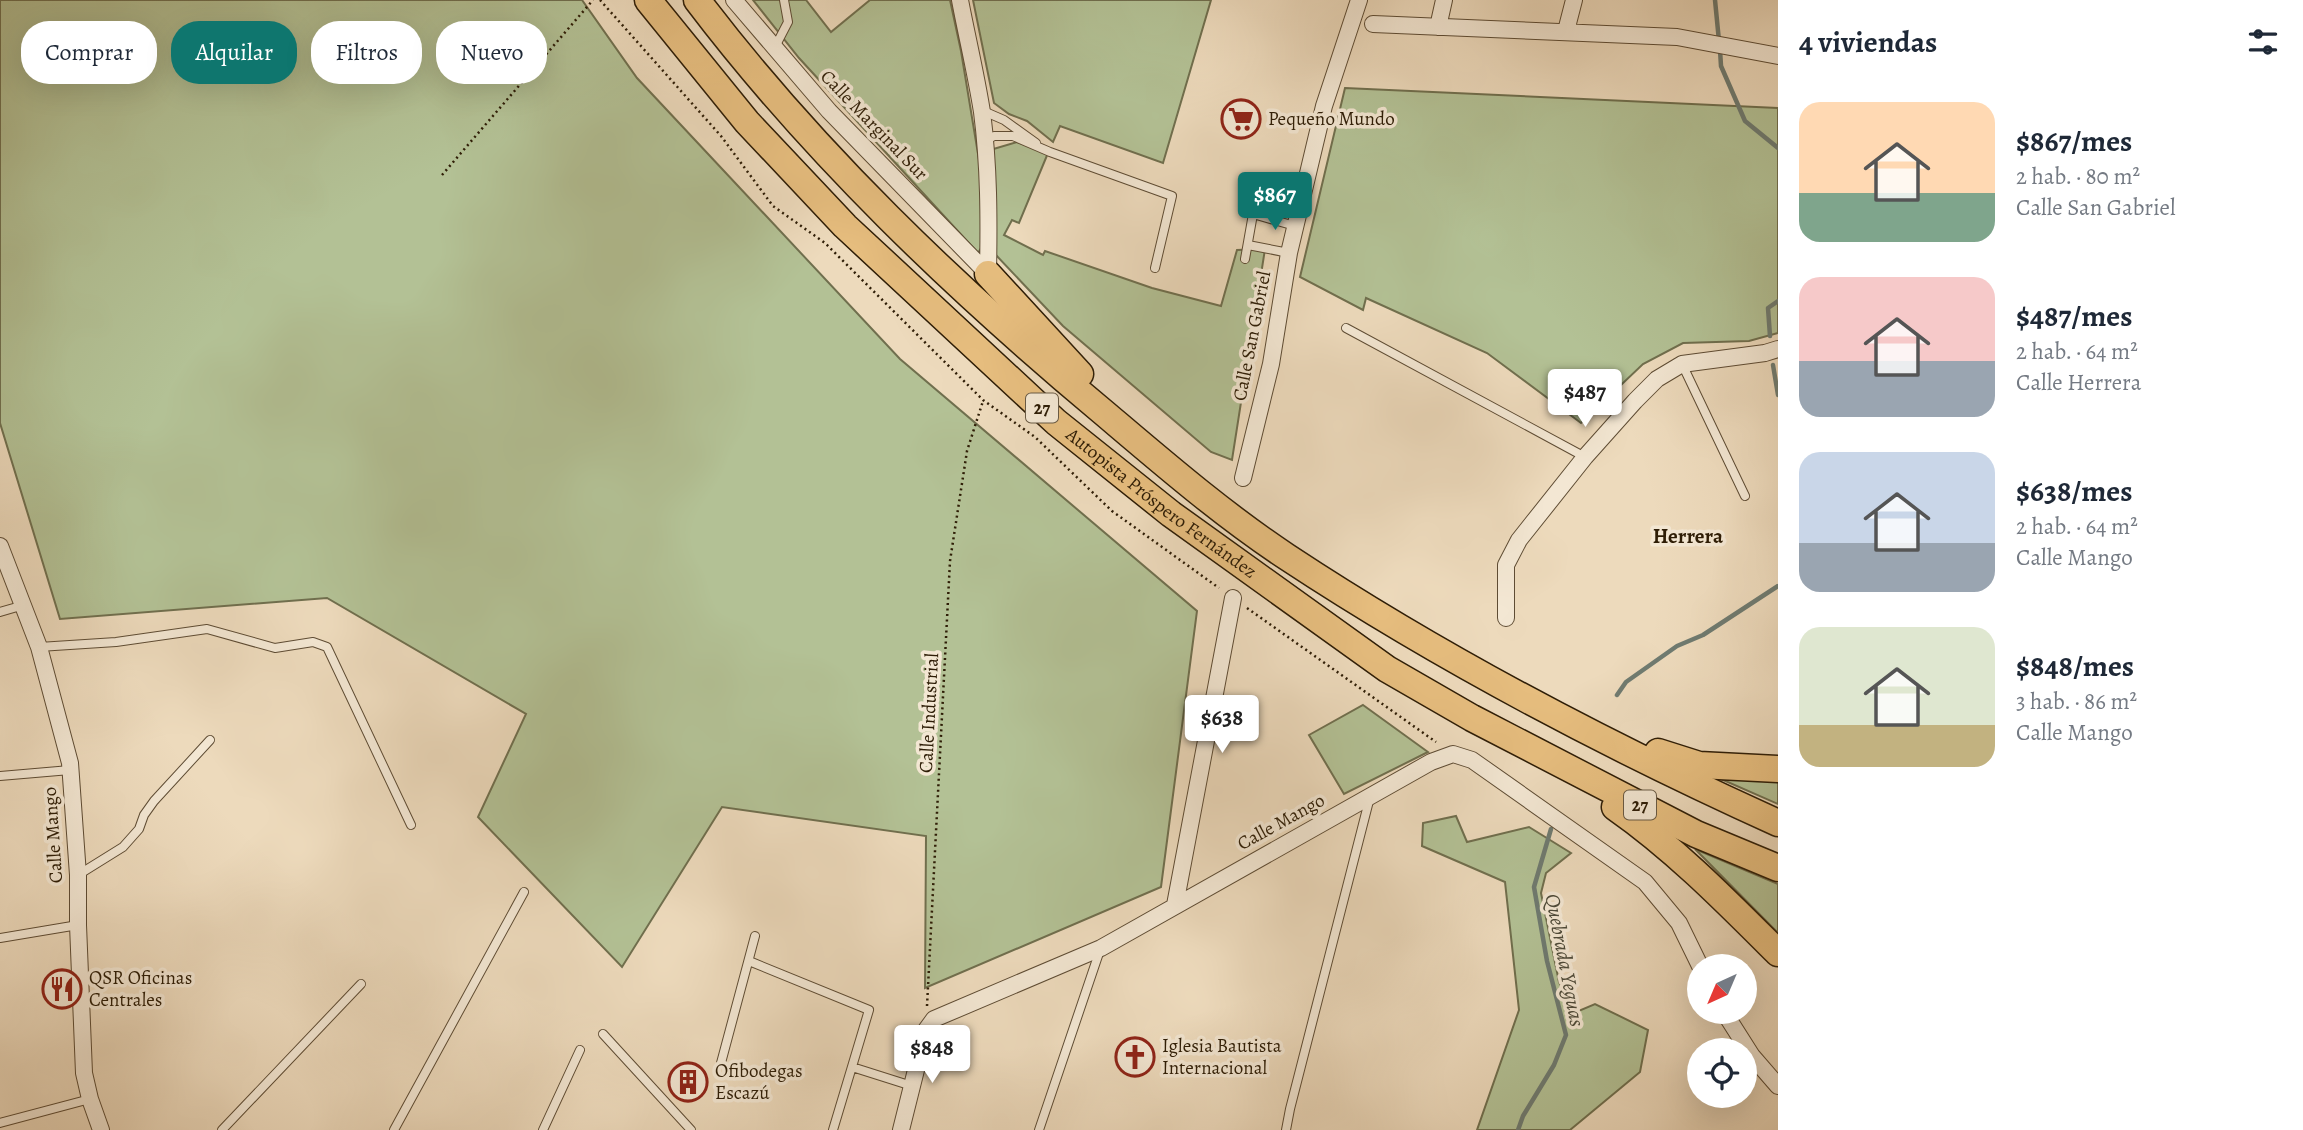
<!DOCTYPE html>
<html lang="es">
<head>
<meta charset="utf-8">
<style>
  body { margin:0; font-family:Alegreya,serif; background:#f6f6f7; color:#1f2937; height:100vh; display:flex; flex-direction:column; font-size:26px; white-space:nowrap }
  * { box-sizing:border-box; margin:0 }
  p { font-size:23px; color:#747a83 }
  .icon { flex:none; width:38px; height:38px; fill:none; stroke:currentColor; stroke-width:2; stroke-linecap:round; stroke-linejoin:round }
  .map { position:relative; flex:1; overflow:hidden }
  .drawer { display:flex; flex-direction:column; background:#fff; width:525px }
  .drawer>* { flex:none }
  .banner { position:absolute; left:21px; top:21px; width:665px; height:63px; display:flex; gap:14px }
  .needle { width:46px; rotate:224deg }
  .controls { position:absolute; left:1687px; top:954px; display:grid; gap:14px }
  .controls a { display:grid; place-items:center; width:70px; height:70px; border-radius:50%; background:#fff; box-shadow:0 7px 28px #0002; font-size:35px }
  .price { position:absolute; translate:-50% -60px; padding:0 16px; border-radius:7px; background:#fff; color:#222; font-size:23px; line-height:46px; filter:drop-shadow(0 2px 4px #0008) }
  .price::after { content:''; position:absolute; left:50%; top:42px; width:21px; height:16px; margin-left:-10px; background:inherit; clip-path:polygon(0 0,100% 0,50% 100%) }
  .price.selected { background:#0f766e; color:#fff }
  ul { padding:0; list-style:none }
  li { display:flex; align-items:center; gap:21px; height:175px; padding:0 21px }
  li span { display:grid; place-items:center; flex:none; width:196px; height:140px; border-radius:21px; color:#555 }
  li>.icon { margin-inline-start:auto }
  span .icon { width:84px; height:84px; fill:#fffc; stroke-width:1 }
  li b { font-size:30px }
  h2 { display:flex; justify-content:space-between; align-items:center; height:84px; padding:0 21px; font-size:30px }
  .tag { padding:0 24px; border-radius:28px; background:#fff; box-shadow:0 7px 28px #0002; font-size:24px; line-height:63px }
  .tag.selected { background:#0f766e; color:#fff }
  main { display:flex; flex:1; min-height:0 }
  .map>svg:first-child { display:block }
  .green { fill:#b3c195; stroke:#706f4e; stroke-width:2 }
  .lines { fill:none; stroke-linecap:round; stroke-linejoin:round }
  .stream { stroke:#6f7b71; stroke-width:4.5 }
  .service-casing { stroke:#5e4c34; stroke-width:10 }
  .minor-casing { stroke:#5e4c34; stroke-width:18 }
  .trunk-casing { stroke:#2e1d06; stroke-width:29 }
  .path { stroke:#2e1d06; stroke-width:2.5; stroke-dasharray:2 3.5; stroke-linecap:butt }
  .service { stroke:#f3e7d3; stroke-width:8 }
  .minor { stroke:#f3e7d3; stroke-width:16 }
  .trunk { stroke:#e6bd7e; stroke-width:26 }
  .labels { text-anchor:middle; dominant-baseline:central; stroke-width:7; stroke-linejoin:round; paint-order:stroke }
  .shield { fill:#f3e7d3; stroke:#695a44; stroke-width:2 }
  .shield-label { font-size:18px; font-weight:bold; fill:#2e1d06 }
  .poi-label { font-size:19px; fill:#2e1d06; stroke:#f3e7d3; text-anchor:start }
  .street-label { font-size:19px; fill:#2e1d06; stroke:#f3e7d3 }
  .neighbourhood-label { font-size:21px; font-weight:bold; fill:#2e1d06; stroke:#f3e7d3 }
  .water-label { font-size:21px; font-style:italic; fill:#4f4c3b; stroke:#f3e7d3 }
</style>
</head>
<body>
<main>
<div class="map">
<svg width="1778" height="1130" viewBox="0 0 1778 1130">
  <rect width="100%" height="100%" fill="#eddabc"/>
  <filter id="stains"><feTurbulence type="fractalNoise" baseFrequency=".00286" numOctaves="4"/><feColorMatrix values="0 0 0 0 .2 0 0 0 0 .09 0 0 0 0 .02 0 0 0 .5 -.17"/></filter>
  <radialGradient id="worn" r=".72"><stop offset=".6" stop-color="#630" stop-opacity="0"/><stop offset="1" stop-color="#630" stop-opacity=".3"/></radialGradient>
  <path class="green" d="M0 0H582L637 78 900 359 1197 611 1161 887 925 988 926 836 722 807 622 967 478 817 526 714 327 598 60 619 0 423Z
    M753 0H806L831 32 870 0H950L961 51 981 172 983 245 978 253 799 58Z
    M973 0H1211L1163 163 1060 126 1053 142 1027 121 1009 114 994 103Z
    M1345 88 1778 108V333L1749 341 1683 343 1643 364 1581 423 1487 353 1366 298 1363 310 1300 277Z
    M1017 142 1048 153 1019 223 1012 220 1004 235 1043 255 1045 251 1152 288 1221 306 1237 250 1265 249 1232 460 1211 452 1063 326 995 254 990 150Z
    M1363 705 1428 752 1344 794 1309 735Z
    M1714 776 1778 778V804Z
    M1456 816 1467 842 1529 827 1571 853 1546 873 1541 893 1559 982 1574 1013 1595 1004 1648 1030 1640 1072 1570 1130H1477L1519 1010 1505 882 1422 846 1423 823Z
    M1695 849 1778 884V933Z"/>
  <g class="lines">
    <path class="stream" d="M1715 0 1719 41
      M1720 50 1721 66 1745 121 1778 148
      M1770 336 1768 308 1778 301
      M1773 365 1778 395
      M1617 695 1626 682 1677 646 1703 635 1778 586
      M1518 1130 1523 1116 1554 1065 1566 1035 1547 961 1534 887 1551 829"/>
    <g class="service-casing">
      <path id="service" d="M774 49 788 22 784 0
        M981 110 1004 120 1036 143
        M985 141 994 136H1013L1050 152 1172 196 1155 268
        M1248 245 1289 253
        M1245 259 1253 214 1295 226
        M1346 328 1585 457
        M1682 364 1745 496
        M0 612 24 605
        M39 647 116 642 207 629 275 648 313 642 327 647 411 825
        M0 776 70 770
        M78 875 123 847 139 829 144 815 154 801 210 740
        M0 938 78 925
        M749 961 869 1010 833 1130
        M603 1034 691 1130
        M721 1063 755 936
        M852 1067 912 1086
        M0 1123 90 1099
        M222 1130 361 984
        M394 1130 524 892
        M543 1130 580 1050
        M1039 1130 1100 950
        M1286 1130 1290 1109 1370 797"/>
    </g>
    <g class="minor-casing">
      <path id="minor" d="M734 0 829 111 988 274
        M960 0C967 37 976 74 982 112 989 166 989 219 988 274
        M1373 24 1677 37 1778 56
        M1438 27 1444 0
        M1566 31 1574 0
        M1243 478 1271 364 1289 253 1324 106 1359 0
        M0 546 39 647 70 763 78 875V925L84 1073 90 1099 101 1130
        M1506 618V565L1519 540 1585 457 1635 401 1657 379 1682 364 1765 353 1778 349
        M1175 905 1233 598
        M1724 1012 1752 1056 1778 1086
        M901 1130 926 1030 934 1019 1101 948 1431 762 1453 754 1472 760 1645 882 1679 923 1700 966"/>
    </g>
    <g class="trunk-casing">
      <g id="trunk">
        <path id="s1" d="M648 0 747 122 845 226 1056 422 1171 514 1387 669 1472 718 1696 834 1778 868"/>
        <path d="M697 0C813 153 956 289 1103 412 1162 462 1222 514 1287 557 1443 660 1608 746 1778 823"/>
        <path d="M988 274 1080 374"/>
        <path d="M1658 752 1699 765 1778 769"/>
        <path d="M1615 807C1675 849 1726 901 1778 953"/>
      </g>
    </g>
    <path class="path" d="M600 0 721 136 773 206 825 243 983 400 1035 437 1112 511 1219 588
      M442 175 593 0
      M1247 608 1436 742
      M927 1006 950 561 967 451 983 401"/>
    <use href="#service" class="service"/>
    <use href="#minor" class="minor"/>
    <use href="#trunk" class="trunk"/>
  </g>
  <defs>
    <g id="supermarket-ring" transform="scale(2.0125)"><circle r="9.5" fill="#f3e7d3" stroke="#8f2418" stroke-width="1.5"/><path d="M-6-5.5h2.5l.6 2H6L4.5 2H-2.5L-4.4-4H-6ZM-1.5 3.2a1.3 1.3 0 1 0 .1 0ZM3 3.2a1.3 1.3 0 1 0 .1 0Z" fill="#8f2418"/></g>
    <g id="restaurant-ring" transform="scale(2.0125)"><circle r="9.5" fill="#f3e7d3" stroke="#8f2418" stroke-width="1.5"/><path d="M-5-6h1v4h1v-4h1v4h1v-4h1v5L-1.5 .5V6h-2V.5L-5-1ZM5-6V6H3V1.5H1.5Q1.5-4 5-6Z" fill="#8f2418"/></g>
    <g id="church-ring" transform="scale(2.0125)"><circle r="9.5" fill="#f3e7d3" stroke="#8f2418" stroke-width="1.5"/><path d="M-1.2-6h2.4v3.5h3.3v2.4h-3.3V6h-2.4V-.1h-3.3v-2.4h3.3Z" fill="#8f2418"/></g>
    <g id="building-ring" transform="scale(2.0125)"><circle r="9.5" fill="#f3e7d3" stroke="#8f2418" stroke-width="1.5"/><path d="M-4-6H4V6H1V3H-1V6H-4ZM-2.5-4.3h1.7v1.8h-1.7ZM.8-4.3h1.7v1.8H.8ZM-2.5-1h1.7V.8h-1.7ZM.8-1h1.7V.8H.8Z" fill="#8f2418"/></g>
  </defs>
  <g fill-rule="evenodd">
    <use href="#supermarket-ring" x="1241" y="119"/>
    <use href="#restaurant-ring" x="62" y="989"/>
    <use href="#church-ring" x="1135" y="1057"/>
    <use href="#building-ring" x="688" y="1082"/>
  </g>
  <g class="labels">
    <g class="shield">
      <rect x="1026" y="393.5" width="32" height="29" rx="5"/>
      <rect x="1624" y="790.5" width="32" height="29" rx="5"/>
    </g>
    <g class="shield-label">
      <text x="1042" y="408">27</text>
      <text x="1640" y="805">27</text>
    </g>
    <g class="poi-label">
      <text x="1268" y="119">Pequeño Mundo</text>
      <text x="89" y="978">QSR Oficinas<tspan x="89" dy="22">Centrales</tspan></text>
      <text x="1162" y="1046">Iglesia Bautista<tspan x="1162" dy="22">Internacional</tspan></text>
      <text x="715" y="1071">Ofibodegas<tspan x="715" dy="22">Escazú</tspan></text>
    </g>
    <g class="street-label">
      <text transform="translate(874 125) rotate(46)">Calle Marginal Sur</text>
      <text transform="translate(1252 336) rotate(-79)">Calle San Gabriel</text>
      <text stroke="none"><textPath href="#s1" startOffset="721">Autopista Próspero Fernández</textPath></text>
      <text transform="translate(929 713) rotate(-87)">Calle Industrial</text>
      <text transform="translate(1281 822) rotate(-29)">Calle Mango</text>
      <text transform="translate(53 835) rotate(-94)">Calle Mango</text>
    </g>
    <g class="neighbourhood-label">
      <text x="1688" y="536">Herrera</text>
    </g>
    <g class="water-label">
      <text transform="translate(1565 960) rotate(79)">Quebrada Yeguas</text>
    </g>
  </g>
  <rect width="100%" height="100%" filter="url(#stains)"/>
  <rect width="100%" height="100%" fill="url(#worn)"/>
</svg>
<div class="controls">
<a><svg class="needle" viewBox="-14 -14 28 28"><path d="M0-13l5 13h-10z" fill="#e53935"/><path d="M0 13l5-13h-10z" fill="#747a83"/></svg></a>
<a><svg class="icon" aria-label="locate" viewBox="0 0 24 24"><circle cx="12" cy="12" r="6"/><path d="M12 2v4M12 18v4M2 12h4M18 12h4"/></svg></a>
</div>
<b class="price selected" style="left:1275px;top:232px">$867</b>
<b class="price" style="left:1585px;top:429px">$487</b>
<b class="price" style="left:1222px;top:755px">$638</b>
<b class="price" style="left:932px;top:1085px">$848</b>
<div class="banner">
<a class="tag">Comprar</a>
<a class="tag selected">Alquilar</a>
<a class="tag">Filtros</a>
<a class="tag">Nuevo</a>
</div>
</div>
<section class="drawer">
<h2>4 viviendas<svg class="icon" aria-label="filters" viewBox="0 0 24 24"><path d="M4 7h16M4 17h16"/><circle cx="9" cy="7" r="2"/><circle cx="15" cy="17" r="2"/></svg></h2>
<ul>
<li><span style="background:linear-gradient(#ffd9b3 65%,#7fa58c 0)"><svg class="icon" aria-label="home" viewBox="0 0 24 24"><path d="M3 11l9-7 9 7M6 9v11h12V9"/></svg></span><div><b>$867/mes</b><p>2 hab. · 80 m²</p><p>Calle San Gabriel</p></div></li>
<li><span style="background:linear-gradient(#f6c9c9 60%,#9aa5b1 0)"><svg class="icon" aria-label="home" viewBox="0 0 24 24"><path d="M3 11l9-7 9 7M6 9v11h12V9"/></svg></span><div><b>$487/mes</b><p>2 hab. · 64 m²</p><p>Calle Herrera</p></div></li>
<li><span style="background:linear-gradient(#c9d6e8 65%,#9aa5b1 0)"><svg class="icon" aria-label="home" viewBox="0 0 24 24"><path d="M3 11l9-7 9 7M6 9v11h12V9"/></svg></span><div><b>$638/mes</b><p>2 hab. · 64 m²</p><p>Calle Mango</p></div></li>
<li><span style="background:linear-gradient(#dfe7d0 70%,#c2b280 0)"><svg class="icon" aria-label="home" viewBox="0 0 24 24"><path d="M3 11l9-7 9 7M6 9v11h12V9"/></svg></span><div><b>$848/mes</b><p>3 hab. · 86 m²</p><p>Calle Mango</p></div></li>
</ul>
</section>
</main>
</body>
</html>
